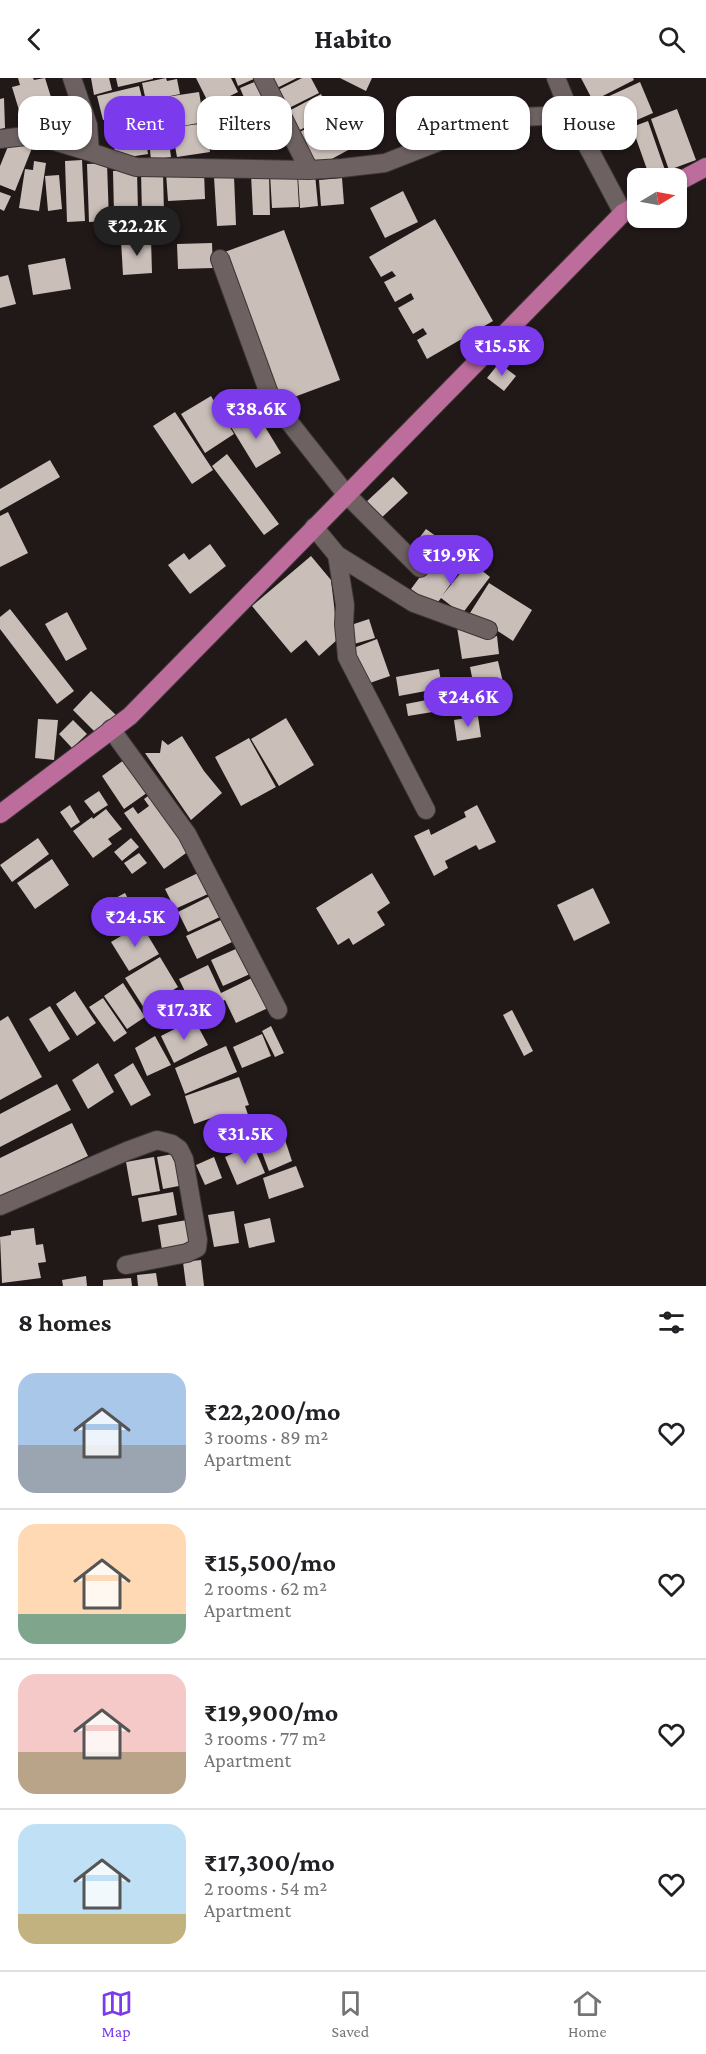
<!DOCTYPE html>
<html lang="en">
<head>
<meta charset="utf-8">
<style>
  body { margin:0; font-family:"Crimson Pro",serif; background:#f2f2f2; color:#202124; height:100vh; display:flex; flex-direction:column; font-size:22px; white-space:nowrap }
  * { box-sizing:border-box; margin:0 }
  p { font-size:20px; color:#757577 }
  .icon { flex:none; width:33px; height:33px; fill:none; stroke:currentColor; stroke-width:2; stroke-linecap:round; stroke-linejoin:round }
  .map { position:relative; height:1208px; overflow:hidden }
  .drawer { display:flex; flex-direction:column; background:#fff; flex:1 }
  .drawer>* { flex:none }
  .banner { position:absolute; left:18px; top:18px; width:670px; height:54px; display:flex; gap:12px }
  .needle { width:39px; rotate:80deg }
  .fabs { position:absolute; left:627px; top:90px; display:grid; gap:12px }
  .fabs a { display:grid; place-items:center; width:60px; height:60px; border-radius:12px; background:#fff; box-shadow:0 2px 4px #0004; font-size:30px }
  .price { position:absolute; translate:-50% -51px; padding:0 14px; border-radius:21px; background:#7c3aed; color:#fff; font-size:20px; line-height:39px; filter:drop-shadow(0 2px 3px #0008) }
  .price::after { content:''; position:absolute; left:50%; top:36px; width:18px; height:14px; margin-left:-9px; background:inherit; clip-path:polygon(0 0,100% 0,50% 100%) }
  .price.selected { background:#222; color:#fff }
  ul { padding:0; list-style:none }
  li { display:flex; align-items:center; gap:18px; height:150px; padding:0 18px }
  li+li { border-top:2px solid #e0e0e0 }
  li span { display:grid; place-items:center; flex:none; width:168px; height:120px; border-radius:18px; color:#555 }
  li>.icon { margin-inline-start:auto }
  span .icon { width:72px; height:72px; fill:#fffc; stroke-width:1 }
  li b { font-size:26px }
  h2 { display:flex; justify-content:space-between; align-items:center; height:72px; padding:0 18px; font-size:26px }
  .chip { padding:0 21px; border-radius:18px; background:#fff; box-shadow:0 2px 4px #0004; font-size:21px; line-height:54px }
  .chip.selected { background:#7c3aed; color:#fff }
  header { display:flex; justify-content:space-between; align-items:center; height:78px; padding:0 18px; background:#fff; font-size:27px; font-weight:700 }
  .tabs { display:flex; justify-content:space-around; align-items:center; height:84px; border-top:2px solid #e0e0e0; background:#fff; font-size:16px; color:#757577 }
  .tabs a { display:grid; justify-items:center; gap:3px }
  .tabs .selected { color:#7c3aed }
  .map>svg:first-child { display:block }
  .building { fill:#cabeb9 }
  .lines { fill:none; stroke-linecap:round; stroke-linejoin:round }
  .street-casing { stroke:#3c3636; stroke-width:20 }
  .primary-casing { stroke:#3c3636; stroke-width:20 }
  .street { stroke:#6d6162; stroke-width:18 }
  .primary { stroke:#bc6d9c; stroke-width:18 }
</style>
</head>
<body>
<header><svg class="icon" aria-label="back" viewBox="0 0 24 24"><path d="M15 5l-7 7 7 7"/></svg>Habito<svg class="icon" aria-label="search" viewBox="0 0 24 24"><circle cx="10" cy="10" r="6"/><path d="M15 15l6 6"/></svg></header>
<div class="map">
<svg width="706" height="1208" viewBox="0 0 706 1208">
  <rect width="100%" height="100%" fill="#211818"/>
  <path class="building" d="M18 0H33L34 2 45 0 55 32 22 42 12 9 20 7Z
    M91 0H109L112 12 94 17Z
    M116 0H153V1L118 9Z
    M166 0 167 3 177 1 180 16 146 23 142 5Z
    M196 0H231L238 14 210 28Z
    M235 0H256L238 8Z
    M267 0H297L273 12Z
    M302 0H311L319 15 285 32 276 13Z
    M340 0H372L366 13Z
    M581 0H633L634 2 593 23Z
    M261 1 272 27 251 36 240 10Z
    M640 4 653 35 607 55 594 25Z
    M139 8 145 31 103 42 97 18Z
    M199 14 204 44 177 49 206 45 210 74 177 79 166 19Z
    M321 16 331 36 296 54 285 35Z
    M4 20 5 50 0 51V21Z
    M164 22 167 45 149 47 146 24Z
    M275 31 289 61 265 72 251 42Z
    M677 31 696 82 669 92 651 41Z
    M142 36 148 76 116 81 110 41Z
    M331 37 350 71 317 89 298 55Z
    M648 43 666 95 650 100 632 49Z
    M167 49 171 79 151 82 148 51Z
    M11 61 32 70 15 113 0 107V88Z
    M82 82 85 143 67 144 65 83Z
    M34 83 46 85 39 133 19 130 25 91 33 92Z
    M107 85 109 143 89 144 87 86Z
    M137 92 138 134 114 135 113 93Z
    M163 93 164 137H142L141 94Z
    M204 93 205 121 168 123 166 95Z
    M297 94 299 129 272 130 270 96Z
    M251 96H269L270 137H253Z
    M315 96 318 128 300 130 298 98Z
    M59 97 62 131 48 133 45 98Z
    M234 98 236 147 217 148 214 99Z
    M342 100 344 126 321 128 319 102Z
    M403 113 418 144 385 160 370 130Z
    M0 114 11 118 4 133 0 131Z
    M435 141 493 243 427 281 417 262 427 256 423 250 413 256 398 230 414 221 411 215 395 224 384 204 396 198 392 193 381 199 369 179Z
    M284 152 340 302 278 325 222 175Z
    M151 161 152 195 123 197 121 162Z
    M212 165 213 190 178 191 177 166Z
    M65 180 71 211 33 217 28 187Z
    M8 197 16 226 0 230V199Z
    M499 285 516 298 504 313 487 300Z
    M211 318 234 356 205 375 181 336Z
    M175 334 213 392 192 406 153 348Z
    M256 334 281 375 256 390 231 349Z
    M227 376 279 446 264 457 212 388Z
    M50 382 60 399 0 433V411Z
    M393 399 408 415 379 442 364 426Z
    M8 434 28 475 0 489V438Z
    M426 451 465 479 453 495 414 467Z
    M210 466 226 488 190 516 168 487 184 475 189 482Z
    M311 478 331 502 338 561 319 578 306 562 291 575 252 528Z
    M470 483 490 499 462 536 441 520 435 528 411 511 431 484 454 501 442 518Z
    M489 505 532 532 513 563 470 535Z
    M10 531 74 613 57 626 0 551V539Z
    M67 534 87 571 66 583 45 546Z
    M369 541 375 560 354 566 348 548Z
    M469 547 470 555 481 554 482 560 497 558 499 576 462 581 457 549Z
    M377 561 390 598 364 607 351 571Z
    M498 583 505 613 476 619 470 589Z
    M439 591 442 610 399 618 396 599Z
    M91 613 116 637 97 656 73 632Z
    M442 619 445 632 408 638 406 626Z
    M478 638 481 659 457 663 454 642Z
    M286 640 314 687 279 708 251 661Z
    M38 641 58 642 54 682 35 680Z
    M73 642 87 656 72 670 59 656Z
    M182 658 204 693 222 715 191 742 145 675H160L162 662 168 667Z
    M249 660 276 709 241 728 215 679Z
    M128 679 151 712 124 731 102 698Z
    M99 713 108 727 94 736 84 723Z
    M152 715 193 770 164 791 124 735 133 729 138 736 149 728 144 721Z
    M70 727 80 744 71 750 60 734Z
    M477 727 496 764 479 772 476 767 445 783 448 790 434 798 414 758 429 751 431 757 466 739 464 734Z
    M106 731 122 751 108 761 112 766 93 780 73 753 92 739 93 741Z
    M38 760 49 776 12 804 0 787Z
    M131 760 139 769 122 783 114 774Z
    M139 775 147 785 132 796 124 785Z
    M52 781 69 807 35 831 17 805Z
    M198 795 208 816 175 831 165 811Z
    M372 795 390 825 377 834 385 847 353 867 349 860 338 867 316 830Z
    M593 810 610 845 574 863 557 827Z
    M125 815 139 841 107 858 93 832Z
    M212 817 222 838 188 854 178 834Z
    M223 841 234 863 197 881 186 858Z
    M141 846 159 876 129 893 111 864Z
    M238 870 250 896 223 908 211 882Z
    M160 879 178 909 144 930 125 900Z
    M208 887 221 915 254 899 268 930 236 945 225 922 196 936 179 901Z
    M123 905 145 939 127 951 104 918Z
    M75 913 96 945 77 958 56 926Z
    M103 920 127 955 114 964 89 929Z
    M50 928 70 961 49 974 29 941Z
    M512 932 533 973 524 978 503 937Z
    M8 938 42 999 0 1022V943Z
    M194 941 208 967 174 985 161 958Z
    M271 948 284 975 275 979 262 953Z
    M262 956 271 978 242 990 233 969Z
    M155 958 171 987 147 998 135 970Z
    M226 968 237 994 185 1016 175 990Z
    M98 985 114 1014 88 1031 72 1002Z
    M133 985 151 1017 131 1028 114 997Z
    M239 999 249 1027 245 1028 254 1054 223 1065 214 1039 194 1046 185 1018Z
    M57 1006 71 1032 0 1069V1036Z
    M72 1045 88 1078 0 1120V1080Z
    M284 1059 292 1083 269 1093 260 1069Z
    M253 1066 265 1095 237 1107 225 1079Z
    M178 1075 184 1107 163 1111 157 1079Z
    M154 1079 160 1113 132 1118 126 1084Z
    M214 1079 222 1100 205 1107 196 1087Z
    M296 1088 304 1109 269 1121 263 1100Z
    M173 1114 177 1137 142 1144 138 1120Z
    M234 1133 239 1165 214 1169 208 1137Z
    M270 1140 275 1164 249 1170 244 1146Z
    M187 1142 191 1166 162 1172 158 1147Z
    M34 1150 36 1167 43 1166 46 1184 38 1185 41 1200 2 1205 0 1159 11 1157V1153Z
    M201 1182 204 1208H186L183 1184Z
    M156 1195 158 1208H138L137 1197Z
    M86 1198 87 1208H63L62 1202Z
    M131 1200 132 1208H103V1202Z"/>
  <g class="lines">
    <g class="street-casing">
      <path id="street" d="M72 0 88 47 90 74 136 89 309 92 342 90 385 85 456 57 519 39 571 37
        M263 0 309 92
        M556 0 571 37 623 135
        M0 61 34 57 90 74
        M220 181 271 321 346 416 420 490
        M314 449 337 477 345 527 344 546 347 579 426 732
        M337 477 414 525 488 552
        M111 651 187 756 278 932
        M0 1128 127 1073 157 1062 172 1066 179 1071 184 1081 198 1162 197 1170 187 1175 126 1187"/>
    </g>
    <g class="primary-casing">
      <path id="primary" d="M676 105 706 89
        M0 736 130 638 623 135 638 127"/>
    </g>
    <use href="#street" class="street"/>
    <use href="#primary" class="primary"/>
  </g>
</svg>
<div class="fabs">
<a><svg class="needle" viewBox="-14 -14 28 28"><path d="M0-13l5 13h-10z" fill="#e53935"/><path d="M0 13l5-13h-10z" fill="#757577"/></svg></a>
</div>
<b class="price selected" style="left:137px;top:179px">₹22.2K</b>
<b class="price" style="left:502px;top:299px">₹15.5K</b>
<b class="price" style="left:256px;top:362px">₹38.6K</b>
<b class="price" style="left:451px;top:508px">₹19.9K</b>
<b class="price" style="left:468px;top:650px">₹24.6K</b>
<b class="price" style="left:135px;top:870px">₹24.5K</b>
<b class="price" style="left:184px;top:963px">₹17.3K</b>
<b class="price" style="left:245px;top:1087px">₹31.5K</b>
<div class="banner">
<a class="chip">Buy</a>
<a class="chip selected">Rent</a>
<a class="chip">Filters</a>
<a class="chip">New</a>
<a class="chip">Apartment</a>
<a class="chip">House</a>
</div>
</div>
<section class="drawer">
<h2>8 homes<svg class="icon" aria-label="filters" viewBox="0 0 24 24"><path d="M4 7h16M4 17h16"/><circle cx="9" cy="7" r="2"/><circle cx="15" cy="17" r="2"/></svg></h2>
<ul>
<li><span style="background:linear-gradient(#a9c7e8 60%,#9aa5b1 0)"><svg class="icon" aria-label="home" viewBox="0 0 24 24"><path d="M3 11l9-7 9 7M6 9v11h12V9"/></svg></span><div><b>₹22,200/mo</b><p>3 rooms · 89 m²</p><p>Apartment</p></div><svg class="icon" aria-label="heart" viewBox="0 0 24 24"><path d="M12 20l-8-8c-3-5 5-10 8-4 3-6 11-1 8 4z"/></svg></li>
<li><span style="background:linear-gradient(#ffd9b3 75%,#7fa58c 0)"><svg class="icon" aria-label="home" viewBox="0 0 24 24"><path d="M3 11l9-7 9 7M6 9v11h12V9"/></svg></span><div><b>₹15,500/mo</b><p>2 rooms · 62 m²</p><p>Apartment</p></div><svg class="icon" aria-label="heart" viewBox="0 0 24 24"><path d="M12 20l-8-8c-3-5 5-10 8-4 3-6 11-1 8 4z"/></svg></li>
<li><span style="background:linear-gradient(#f6c9c9 65%,#b9a48a 0)"><svg class="icon" aria-label="home" viewBox="0 0 24 24"><path d="M3 11l9-7 9 7M6 9v11h12V9"/></svg></span><div><b>₹19,900/mo</b><p>3 rooms · 77 m²</p><p>Apartment</p></div><svg class="icon" aria-label="heart" viewBox="0 0 24 24"><path d="M12 20l-8-8c-3-5 5-10 8-4 3-6 11-1 8 4z"/></svg></li>
<li><span style="background:linear-gradient(#bfe0f5 75%,#c2b280 0)"><svg class="icon" aria-label="home" viewBox="0 0 24 24"><path d="M3 11l9-7 9 7M6 9v11h12V9"/></svg></span><div><b>₹17,300/mo</b><p>2 rooms · 54 m²</p><p>Apartment</p></div><svg class="icon" aria-label="heart" viewBox="0 0 24 24"><path d="M12 20l-8-8c-3-5 5-10 8-4 3-6 11-1 8 4z"/></svg></li>
</ul>
</section>
<nav class="tabs">
<a class="selected"><svg class="icon" aria-label="map" viewBox="0 0 24 24"><path d="M3 6l6-2 6 2 6-2v14l-6 2-6-2-6 2zM9 4v14M15 6v14"/></svg>Map</a>
<a><svg class="icon" aria-label="saved" viewBox="0 0 24 24"><path d="M7 4h10v16l-5-4-5 4z"/></svg>Saved</a>
<a><svg class="icon" aria-label="home" viewBox="0 0 24 24"><path d="M3 11l9-7 9 7M6 9v11h12V9"/></svg>Home</a>
</nav>
</body>
</html>
